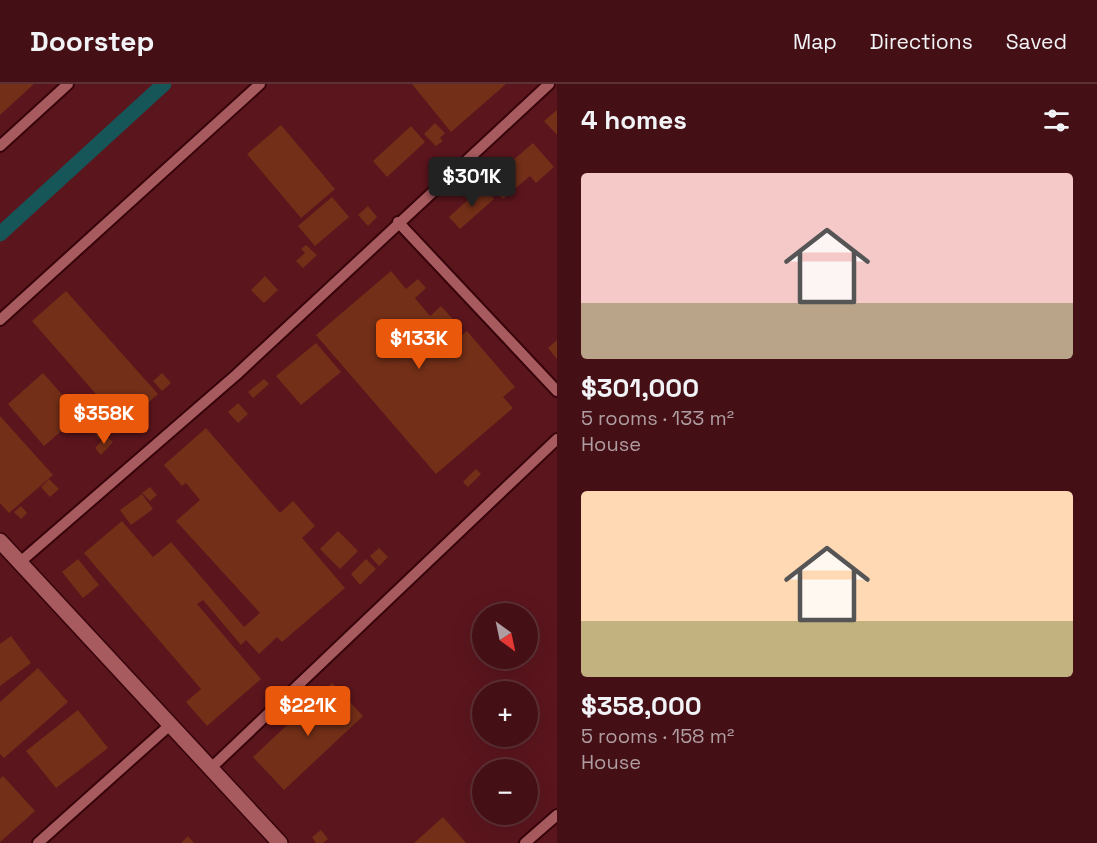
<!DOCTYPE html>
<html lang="en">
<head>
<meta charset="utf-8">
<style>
  body { margin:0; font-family:"Space Grotesk",sans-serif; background:#4b191f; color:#f1f3f6; height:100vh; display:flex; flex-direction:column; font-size:22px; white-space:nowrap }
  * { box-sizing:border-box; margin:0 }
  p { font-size:20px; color:#af9da1 }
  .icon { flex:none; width:33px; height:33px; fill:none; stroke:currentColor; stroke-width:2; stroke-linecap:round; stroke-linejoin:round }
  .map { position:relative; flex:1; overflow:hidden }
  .details { display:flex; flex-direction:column; background:#441016; width:540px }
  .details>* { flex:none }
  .needle { width:39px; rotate:147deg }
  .controls { position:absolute; left:472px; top:519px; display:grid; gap:12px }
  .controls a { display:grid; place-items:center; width:66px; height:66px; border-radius:50%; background:#441016; box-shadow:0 6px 24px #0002,0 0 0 2px #5c3035; font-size:30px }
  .price { position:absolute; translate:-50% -51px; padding:0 14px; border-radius:6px; background:#ea580c; color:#fff; font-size:20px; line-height:39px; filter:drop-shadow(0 2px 3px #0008) }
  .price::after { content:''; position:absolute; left:50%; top:36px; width:18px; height:14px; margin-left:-9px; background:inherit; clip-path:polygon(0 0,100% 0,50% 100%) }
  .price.current { background:#222; color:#fff }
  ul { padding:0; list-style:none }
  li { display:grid; align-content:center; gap:12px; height:318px; padding:0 24px }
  li span { display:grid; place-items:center; height:186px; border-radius:6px; color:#555 }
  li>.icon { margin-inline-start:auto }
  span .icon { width:108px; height:108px; fill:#fffc; stroke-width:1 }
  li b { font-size:26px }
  h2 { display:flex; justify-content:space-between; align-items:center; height:72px; padding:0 24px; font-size:26px }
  header { display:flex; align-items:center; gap:36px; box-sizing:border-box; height:84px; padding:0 30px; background:#441016; border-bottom:2px solid #5c3035 }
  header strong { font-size:28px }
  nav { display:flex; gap:33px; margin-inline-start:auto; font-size:21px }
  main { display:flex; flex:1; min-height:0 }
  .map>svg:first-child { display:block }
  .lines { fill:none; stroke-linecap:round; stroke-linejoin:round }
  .canal { stroke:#175658; stroke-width:15 }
  .building { fill:#732f18 }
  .street-casing { stroke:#37030b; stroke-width:14 }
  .secondary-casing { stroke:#37030b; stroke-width:18 }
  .street { stroke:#a85b5e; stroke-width:10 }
  .secondary { stroke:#a85b5e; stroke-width:15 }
</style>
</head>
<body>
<header>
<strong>Doorstep</strong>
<nav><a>Map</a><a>Directions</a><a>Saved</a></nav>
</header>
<main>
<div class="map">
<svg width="557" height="759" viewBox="0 0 557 759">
  <rect width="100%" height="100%" fill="#5b151d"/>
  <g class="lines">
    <path class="canal" d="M0 150 164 0"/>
  </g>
  <path class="building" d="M0 0H34L0 31Z
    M412 0H506L451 48Z
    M557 26V51L544 37Z
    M435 39 445 49 440 54 443 57 436 62 424 50Z
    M281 41 335 105 301 134 247 70Z
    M411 42 425 58 387 93 373 77Z
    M533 59 554 83 536 99 530 92 503 115 488 98Z
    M483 102 494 115 460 145 449 133Z
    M332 113 349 133 315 162 298 142Z
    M368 122 377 133 368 142 358 131Z
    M306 161 317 171 303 184 296 177 305 169 301 165Z
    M391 187 406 205 418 195 426 204 415 214 430 232 441 222 460 243 450 251 455 257 467 247 515 303 503 313 513 324 436 390 316 251Z
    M265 192 278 206 264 219 251 206Z
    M66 207 158 310 123 341 32 237Z
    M557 256V275L548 264Z
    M316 259 341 288 301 321 276 292Z
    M43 289 80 331 44 362 8 320Z
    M162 289 171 299 162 307 153 297Z
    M264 295 269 300 253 314 248 308Z
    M238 319 248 330 238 339 228 328Z
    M87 323 106 350 99 355 79 328Z
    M0 332 53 391 9 429 0 419Z
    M206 344 280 429 293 417 315 442 302 454 345 504 282 558 277 553 259 570 246 556 241 561 203 516 197 520 261 595 207 642 186 618 201 605 84 469 122 437 153 473 171 458 244 543 260 529 176 437 200 416 186 399 182 402 164 381Z
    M106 352 113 358 101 371 95 364Z
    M476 385 481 390 468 403 463 398Z
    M49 395 59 405 50 413 41 403Z
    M150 403 157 411 150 417 142 409Z
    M142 410 153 425 131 441 120 426Z
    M21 422 27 429 21 435 14 428Z
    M338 447 358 467 340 485 320 465Z
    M379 464 388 473 379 482 370 472Z
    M78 475 99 501 83 514 62 488Z
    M366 475 376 485 360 501 351 490Z
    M11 552 31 579 0 602V560Z
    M38 584 68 618 4 674 0 670V618Z
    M332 599 363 632 284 706 253 673Z
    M78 626 108 664 56 704 26 667Z
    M3 692 35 727 0 758V695Z
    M443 733 466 759H414Z
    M321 746 328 755 323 759H316L312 753Z
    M188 752 194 759H181Z"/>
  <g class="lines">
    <g class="street-casing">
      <path id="street" d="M0 62 68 0
        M398 138 557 307
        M0 236 260 0
        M19 479 236 291 549 0
        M210 685 557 355
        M38 759 170 641
        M525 759 557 731"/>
    </g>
    <g class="secondary-casing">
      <path id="secondary" d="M0 457 280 759"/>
    </g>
    <use href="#street" class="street"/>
    <use href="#secondary" class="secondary"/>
  </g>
</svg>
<div class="controls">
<a><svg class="needle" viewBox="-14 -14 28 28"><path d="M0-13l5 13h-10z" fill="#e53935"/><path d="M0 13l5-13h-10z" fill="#af9da1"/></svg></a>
<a>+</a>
<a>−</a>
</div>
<b class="price current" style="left:472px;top:124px">$301K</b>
<b class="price" style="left:419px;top:286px">$133K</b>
<b class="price" style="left:104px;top:361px">$358K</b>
<b class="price" style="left:308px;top:653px">$221K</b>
</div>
<section class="details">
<h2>4 homes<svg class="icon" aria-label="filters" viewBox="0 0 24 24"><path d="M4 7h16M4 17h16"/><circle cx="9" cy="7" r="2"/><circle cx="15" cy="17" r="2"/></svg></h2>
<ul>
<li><span style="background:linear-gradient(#f6c9c9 70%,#b9a48a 0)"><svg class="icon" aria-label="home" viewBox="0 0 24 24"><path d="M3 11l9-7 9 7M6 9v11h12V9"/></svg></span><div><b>$301,000</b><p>5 rooms · 133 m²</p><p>House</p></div></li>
<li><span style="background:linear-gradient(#ffd9b3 70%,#c2b280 0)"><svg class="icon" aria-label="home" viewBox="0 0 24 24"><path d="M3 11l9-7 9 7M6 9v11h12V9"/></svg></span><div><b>$358,000</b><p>5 rooms · 158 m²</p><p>House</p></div></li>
</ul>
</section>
</main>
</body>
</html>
